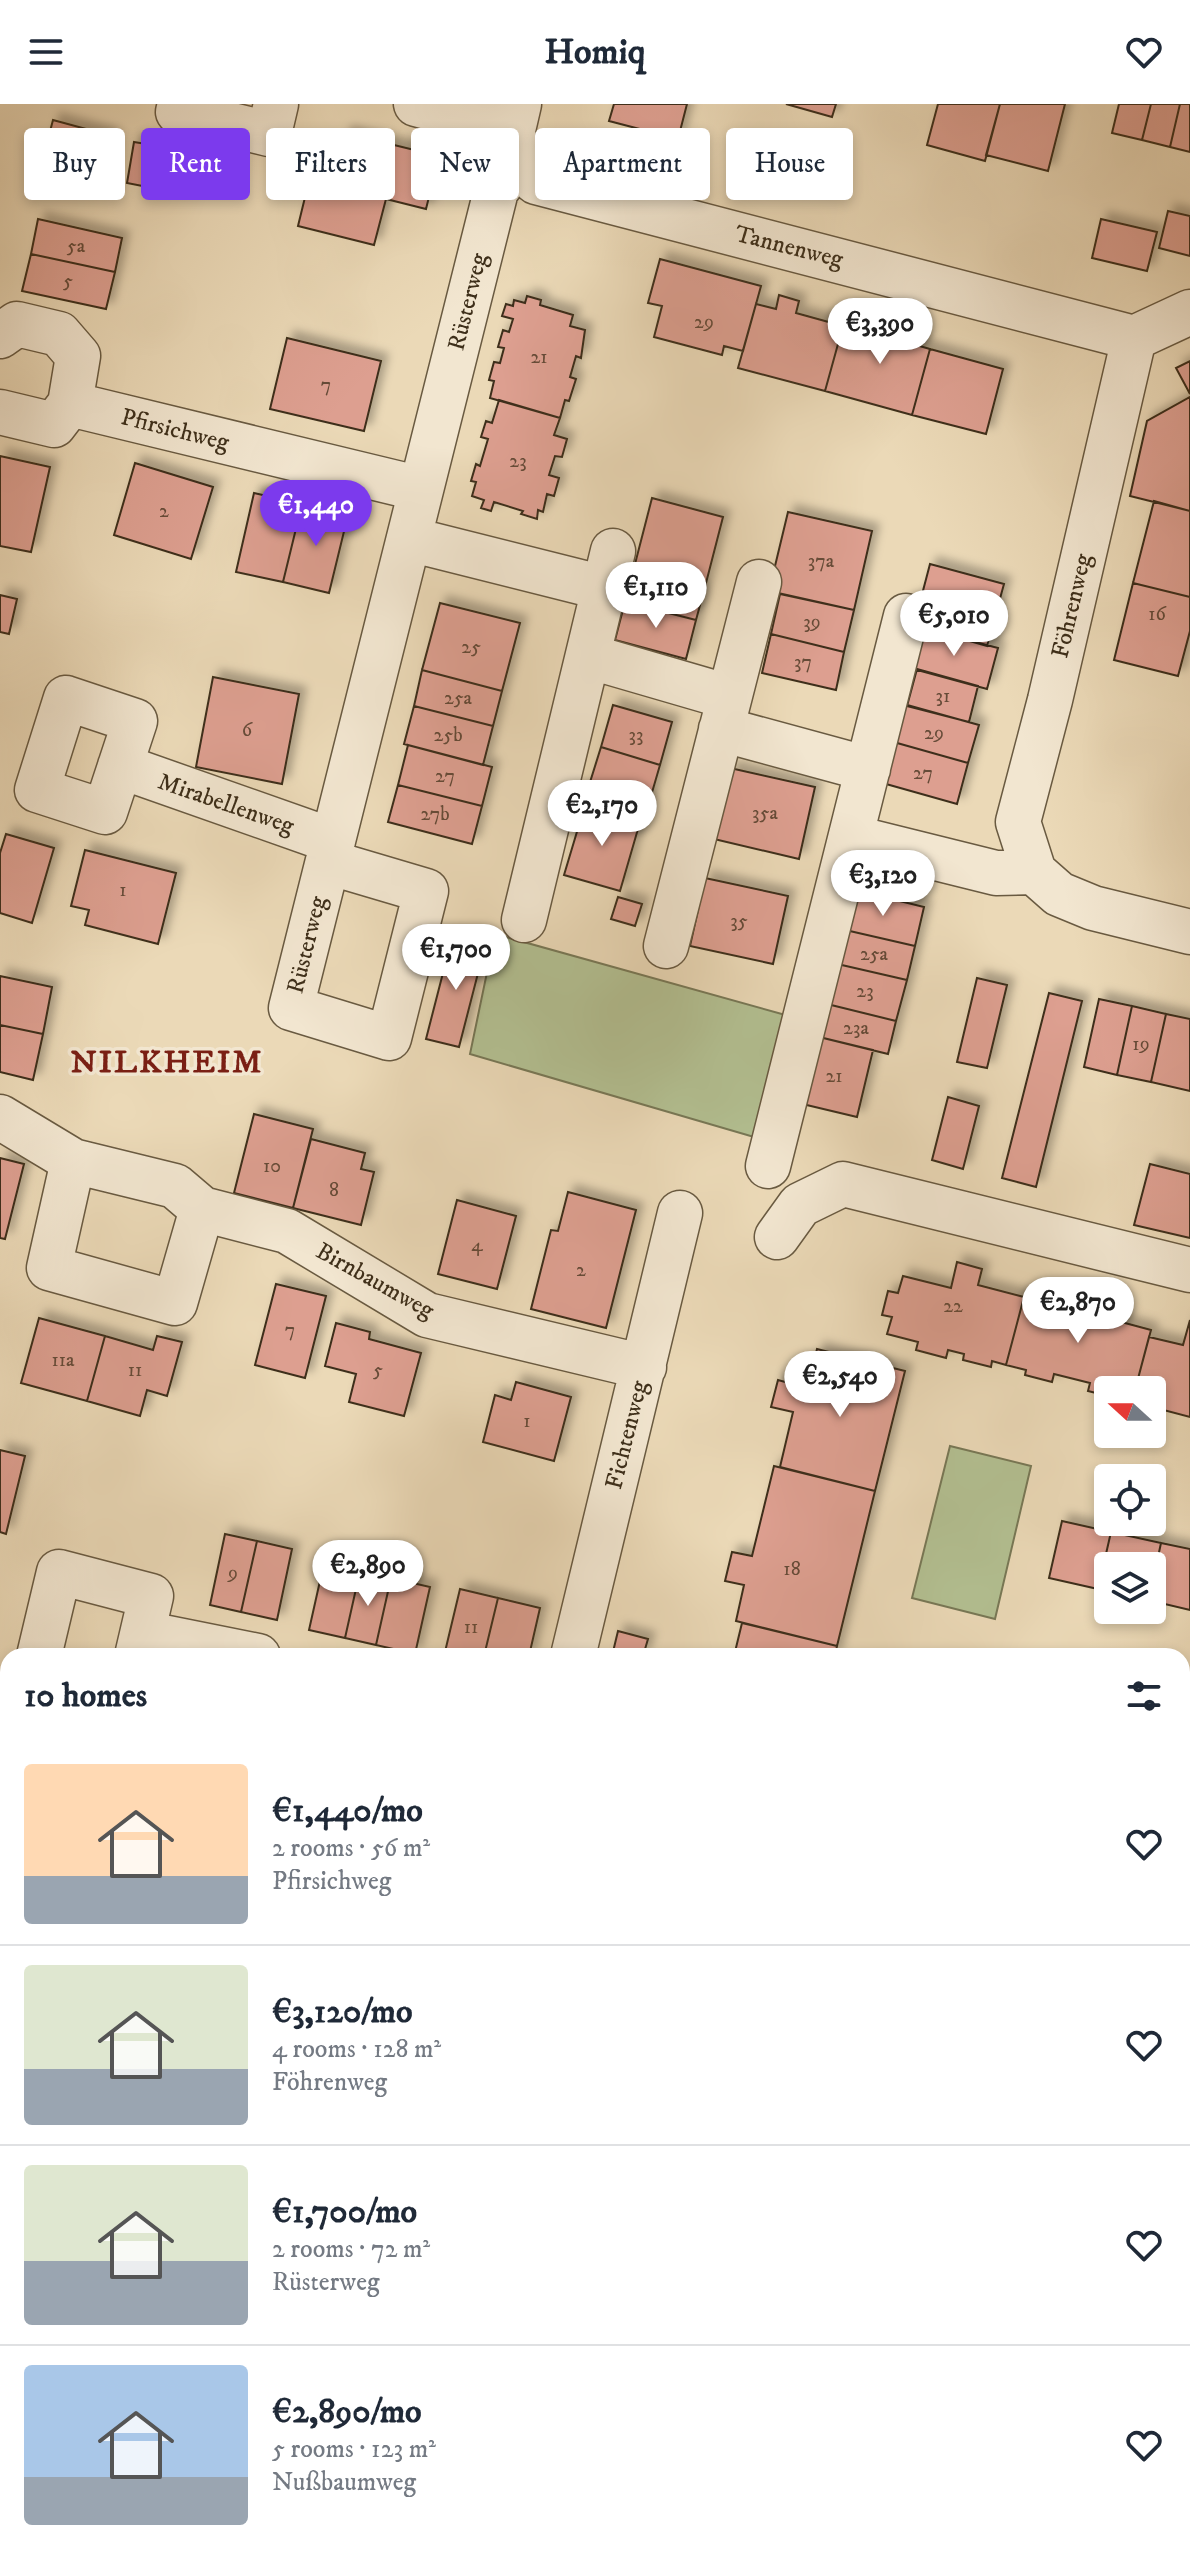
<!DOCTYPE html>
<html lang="en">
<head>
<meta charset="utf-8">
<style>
  body { margin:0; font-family:"IM FELL DW Pica",serif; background:#f6f6f7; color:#1f2937; height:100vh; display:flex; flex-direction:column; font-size:30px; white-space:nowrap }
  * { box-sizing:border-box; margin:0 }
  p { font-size:26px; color:#747a83 }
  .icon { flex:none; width:44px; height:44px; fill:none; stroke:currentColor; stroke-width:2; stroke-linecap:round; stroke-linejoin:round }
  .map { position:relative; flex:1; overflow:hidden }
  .drawer { position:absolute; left:0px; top:1544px; width:1190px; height:914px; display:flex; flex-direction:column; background:#fff; border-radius:24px 24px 0 0; box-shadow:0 4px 12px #0003 }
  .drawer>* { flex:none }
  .banner { position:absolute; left:24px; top:24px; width:1142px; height:72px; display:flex; gap:16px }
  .needle { width:52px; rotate:291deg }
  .fabs { position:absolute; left:1094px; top:1272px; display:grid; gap:16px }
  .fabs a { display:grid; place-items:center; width:72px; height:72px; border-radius:8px; background:#fff; box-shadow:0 4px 12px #0003; font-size:40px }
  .price { position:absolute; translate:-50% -68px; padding:0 18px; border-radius:28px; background:#fff; color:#222; font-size:26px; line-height:52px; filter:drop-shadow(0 2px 4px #0008) }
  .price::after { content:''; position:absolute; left:50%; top:48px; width:24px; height:18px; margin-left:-12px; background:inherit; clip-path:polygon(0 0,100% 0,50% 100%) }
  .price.current { background:#7c3aed; color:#fff }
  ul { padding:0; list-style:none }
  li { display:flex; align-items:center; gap:24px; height:200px; padding:0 24px }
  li+li { border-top:2px solid #e0e1e3 }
  li span { display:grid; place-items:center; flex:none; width:224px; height:160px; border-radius:8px; color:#555 }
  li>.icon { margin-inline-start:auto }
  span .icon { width:96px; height:96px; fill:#fffc; stroke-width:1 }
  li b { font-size:34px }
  h2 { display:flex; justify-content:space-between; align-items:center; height:96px; padding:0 24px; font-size:34px }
  .tag { padding:0 28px; border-radius:8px; background:#fff; box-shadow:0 4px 12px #0003; font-size:28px; line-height:72px }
  .tag.current { background:#7c3aed; color:#fff }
  header { display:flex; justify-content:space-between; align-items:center; height:104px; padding:0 24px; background:#fff; font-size:36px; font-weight:700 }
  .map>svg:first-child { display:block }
  .green { fill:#b3c092; stroke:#787856; stroke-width:2 }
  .building { fill:#dd9f90; stroke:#3e2f1a; stroke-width:2; filter:url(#shadow) }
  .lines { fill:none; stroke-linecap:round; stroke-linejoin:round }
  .minor-casing { stroke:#695a41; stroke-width:47 }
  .minor { stroke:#f2e6d0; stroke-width:44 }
  .labels { text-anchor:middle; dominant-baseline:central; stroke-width:7; stroke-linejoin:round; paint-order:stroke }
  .number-label { font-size:20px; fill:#664b38 }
  .street-label { font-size:24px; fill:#3e2f1a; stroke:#f2e6d0 }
  .district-label { font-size:32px; font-weight:bold; letter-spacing:2px; fill:#7a1f14; stroke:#f2e6d0 }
</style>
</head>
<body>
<header><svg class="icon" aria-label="menu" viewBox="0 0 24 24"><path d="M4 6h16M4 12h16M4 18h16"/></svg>Homiq<svg class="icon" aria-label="heart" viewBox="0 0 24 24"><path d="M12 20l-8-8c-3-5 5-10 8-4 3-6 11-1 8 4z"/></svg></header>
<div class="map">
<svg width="1190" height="2457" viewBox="0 0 1190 2457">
  <defs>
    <filter id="shadow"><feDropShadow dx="7" dy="-7" stdDeviation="4" flood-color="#0004"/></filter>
  </defs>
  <rect width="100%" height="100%" fill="#ebd9b7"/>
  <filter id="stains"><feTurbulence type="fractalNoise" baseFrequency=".0025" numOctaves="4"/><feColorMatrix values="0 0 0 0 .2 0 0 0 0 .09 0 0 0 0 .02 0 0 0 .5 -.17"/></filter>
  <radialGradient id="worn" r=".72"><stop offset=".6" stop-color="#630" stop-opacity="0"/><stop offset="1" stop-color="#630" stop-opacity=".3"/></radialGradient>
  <path class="green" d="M495 830 789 912 754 1033 470 950Z
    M950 1342 1031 1362 995 1515 912 1494Z"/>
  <path class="building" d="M614 0H687L678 35 609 17Z
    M786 0H836L832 13Z
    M938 0H1000L985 57 927 41Z
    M1000 0H1065L1048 67 986 51Z
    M1119 0H1151L1142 36 1112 29Z
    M1151 0H1180L1170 43 1142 36Z
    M1180 0H1190V48L1170 43Z
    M53 16 112 32 96 89 38 73Z
    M345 29 439 52 426 105 386 95 374 141 298 122 308 81 331 87Z
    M134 38 171 44 163 86 127 79Z
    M1168 107 1190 112V152L1159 144Z
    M38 115 122 134 115 168 31 150Z
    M1101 115 1157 128 1147 167 1092 154Z
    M31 150 115 168 106 205 22 187Z
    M660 155 761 182 743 247 724 242 722 251 654 233 662 202 648 199Z
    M779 191 799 197 796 209 843 222 825 287 738 264 756 200 776 205Z
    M527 192 541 196 540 201 573 211 570 222 585 226 581 254 576 252 570 273 576 275 569 297 565 296 560 314 490 294 494 277 489 276 494 258 500 259 504 244 498 243 503 226 509 228 513 215 502 212 506 200 513 202 514 196 525 199Z
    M907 211 917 219 919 229 916 241 930 245 912 311 825 287 843 222 885 233 889 219 896 212Z
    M287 234 381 257 364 327 270 305Z
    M930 245 1003 265 986 330 912 311Z
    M1190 257V290L1176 264Z
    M1190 293V407L1130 392 1147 317Z
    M499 296 560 314 554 331 567 335 562 353 555 352 549 371 559 374 554 392 547 390 543 408 538 406 537 415 521 410 523 407 494 398 491 407 481 404 484 396 472 392 476 378 471 377 476 360 480 362 488 335 481 333 486 317 492 319Z
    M0 352 50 363 31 448 0 442Z
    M135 359 213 383 191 455 114 431Z
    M254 389 302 400 283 478 236 468Z
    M652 394 723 413 706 479 635 460Z
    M1154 397 1190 407V493L1133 479Z
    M302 400 348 411 329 489 283 478Z
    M788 408 872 427 854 506 769 487Z
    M635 460 706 479 696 516 625 498Z
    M930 460 1004 480 987 542 914 521Z
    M1133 479 1190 493V527L1178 572 1114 556Z
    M780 490 854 506 844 548 771 530Z
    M0 491 17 495 9 530 0 528Z
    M625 498 696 516 686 555 615 536Z
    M440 499 520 519 502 587 422 566Z
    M922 524 998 544 987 585 910 564Z
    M771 530 844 548 836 586 762 569Z
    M917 565 978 582 969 618 907 602Z
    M422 566 502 587 493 622 414 602Z
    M213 573 299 590 282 680 196 663Z
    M900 599 979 621 968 659 890 637Z
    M613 601 672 618 660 661 601 643Z
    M414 602 493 622 483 661 404 640Z
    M890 637 968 659 957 700 879 678Z
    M408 641 492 663 482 702 398 681Z
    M601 643 660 661 646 709 586 691Z
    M730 664 815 683 799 755 714 735Z
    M398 681 482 702 472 740 388 718Z
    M585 701 640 718 620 787 564 771Z
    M6 730 54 744 32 819 0 809V749Z
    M85 746 176 769 158 840 85 821 89 806 71 802Z
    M705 774 788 792 773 860 690 842Z
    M851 785 924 803 915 842 841 825Z
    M618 793 642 800 635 822 611 815Z
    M841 825 915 842 907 876 833 859Z
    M452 834 485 842 459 943 426 935Z
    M833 859 907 876 896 917 823 899Z
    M0 872 52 883 43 930 0 921Z
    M977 874 1007 881 987 964 957 958Z
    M1049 889 1082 897 1036 1083 1002 1074Z
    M1099 895 1132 902 1117 971 1084 963Z
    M823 899 896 917 888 950 815 932Z
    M1132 902 1166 910 1151 978 1117 971Z
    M1166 910 1190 915V987L1151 978Z
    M0 921 43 930 33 976 0 968Z
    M811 931 873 946 857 1013 794 998Z
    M948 993 979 1002 963 1065 932 1056Z
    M254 1010 313 1025 293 1104 234 1089Z
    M311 1035 365 1049 361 1065 374 1068 361 1121 293 1104Z
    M0 1054 24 1060 5 1135 0 1134Z
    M1150 1060 1190 1070V1134L1134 1121Z
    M568 1088 636 1106 606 1224 531 1205 551 1126 558 1127Z
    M457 1096 516 1112 497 1185 438 1170Z
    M957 1158 982 1165 978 1181 1024 1193 1006 1261 992 1257 991 1263 963 1256 964 1250 948 1246 946 1254 916 1246 918 1238 887 1230 892 1213 882 1211 888 1187 898 1189 903 1172 951 1184Z
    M276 1180 326 1192 305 1274 255 1261Z
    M1079 1188 1104 1194 1099 1212 1151 1226 1135 1286H1108V1292L1088 1287 1090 1279 1054 1270 1052 1278 1025 1271 1026 1266 1006 1261 1024 1193 1074 1206Z
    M39 1214 105 1232 87 1297 21 1279Z
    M1190 1216V1313L1152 1303V1286H1135L1149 1233 1183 1241Z
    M336 1219 370 1228 369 1235 421 1249 404 1312 349 1298 356 1270 325 1262Z
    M105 1232 153 1246 157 1232 182 1238 167 1292 147 1286 140 1312 87 1297Z
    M817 1245 905 1267 875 1387 780 1363 793 1308 771 1303 778 1276 807 1284Z
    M516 1278 571 1293 554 1357 483 1338 495 1291 511 1296Z
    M0 1346 25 1352 6 1430 0 1428Z
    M774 1362 875 1387 837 1542 736 1517 744 1481 725 1477 732 1448 752 1452Z
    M1062 1417 1111 1428 1098 1485 1049 1474Z
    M1111 1428 1161 1439 1152 1481V1462H1108V1487L1098 1485Z
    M225 1430 257 1437 241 1508 210 1501Z
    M257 1437 292 1445 277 1516 241 1508Z
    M1161 1439 1190 1445V1506L1152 1497V1481Z
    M324 1459 360 1467 345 1534 309 1526Z
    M360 1467 391 1474 376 1541 345 1534Z
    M391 1474 430 1483 415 1550 376 1541Z
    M460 1485 498 1494 484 1552H444Z
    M498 1494 540 1504 529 1552H484Z
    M742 1519 837 1542 835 1552H734Z
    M618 1527 648 1535 643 1552H612Z
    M4 1781 8 1782V1874L0 1871V1794Z
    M1182 1854 1190 1856V1945L1182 1943Z
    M0 1922 8 1925V2008L0 2005Z
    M1182 1943 1190 1945V2034L1182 2033Z
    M0 2053 8 2056 0 2092Z
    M1182 2214 1190 2216V2286L1182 2284Z
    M1190 2290V2317L1184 2315Z
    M1182 2406 1190 2408V2457H1160L1162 2450H1182Z
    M121 2450H172L170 2457H119Z
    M172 2450H192L217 2457H170Z
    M458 2450H535L533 2457H478L457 2452Z
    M651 2450H778L776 2457H658L650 2455Z"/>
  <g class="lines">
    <g class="minor-casing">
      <path id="minor" d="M180 0 178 8 269 30 276 0
        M416 0 513 26
        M519 0 513 26 516 59 536 78 1134 234 1190 208
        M0 232 17 220 59 230 78 252 70 300
        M1134 234 1050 596 1018 718 1034 768 1059 790 1093 804 1190 828
        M0 308 54 321 70 300 421 385
        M409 435 604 484
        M588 552 729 593
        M66 594 135 617 105 708 37 686Z
        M721 625 868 665
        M120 662 333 737
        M851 733 996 769 1034 768
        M328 758 426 787 389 934 291 904 496 87 516 59
        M524 816 613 447
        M666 842 759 478
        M0 1013 73 1057 175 1082 202 1105 287 1127 427 1211 644 1263
        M73 1057 49 1164 175 1199 202 1105
        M768 1062 906 512
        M777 1133 800 1101 843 1080 1190 1166
        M143 1529 258 1552
        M39 1552 59 1468 151 1492 137 1552
        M573 1552 680 1109
        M0 2321 8 2324
        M0 2418 8 2419
        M295 2450 309 2457
        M585 2457 587 2450"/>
    </g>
    <use href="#minor" class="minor"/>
  </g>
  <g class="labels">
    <g class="number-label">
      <text x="76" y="142">5a</text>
      <text x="68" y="177">5</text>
      <text x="704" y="218">29</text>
      <text x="539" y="253">21</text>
      <text x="326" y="281">7</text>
      <text x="518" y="357">23</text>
      <text x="164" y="407">2</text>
      <text x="821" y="457">37a</text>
      <text x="1157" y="510">16</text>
      <text x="812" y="518">39</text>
      <text x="471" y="543">25</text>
      <text x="803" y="558">37</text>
      <text x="943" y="592">31</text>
      <text x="458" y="594">25a</text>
      <text x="247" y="626">6</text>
      <text x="934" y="629">29</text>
      <text x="448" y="631">25b</text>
      <text x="636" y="631">33</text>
      <text x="923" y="669">27</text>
      <text x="445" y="672">27</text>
      <text x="765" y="709">35a</text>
      <text x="435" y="710">27b</text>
      <text x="123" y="786">1</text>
      <text x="739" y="817">35</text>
      <text x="874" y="850">25a</text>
      <text x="865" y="887">23</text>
      <text x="856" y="924">23a</text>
      <text x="1141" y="940">19</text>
      <text x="834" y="972">21</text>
      <text x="272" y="1062">10</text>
      <text x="334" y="1086">8</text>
      <text x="477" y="1141">4</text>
      <text x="581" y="1166">2</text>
      <text x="953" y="1202">22</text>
      <text x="290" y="1226">7</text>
      <text x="63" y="1256">11a</text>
      <text x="135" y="1266">11</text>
      <text x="378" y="1266">5</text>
      <text x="527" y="1317">1</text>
      <text x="792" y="1465">18</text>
      <text x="233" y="1469">9</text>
      <text x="471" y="1523">11</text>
    </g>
    <g class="street-label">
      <text transform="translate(789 143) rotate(14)">Tannenweg</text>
      <text transform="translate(468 198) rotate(-76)">Rüsterweg</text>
      <text transform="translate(175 326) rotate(14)">Pfirsichweg</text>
      <text transform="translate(1072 502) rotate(-77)">Föhrenweg</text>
      <text transform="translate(226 700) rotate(19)">Mirabellenweg</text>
      <text transform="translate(307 841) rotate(-76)">Rüsterweg</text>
      <text transform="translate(375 1177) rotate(29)">Birnbaumweg</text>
      <text transform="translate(627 1331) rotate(-76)">Fichtenweg</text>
    </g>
    <g class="district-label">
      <text x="167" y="959">NILKHEIM</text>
    </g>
  </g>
  <rect width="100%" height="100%" filter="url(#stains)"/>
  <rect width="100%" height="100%" fill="url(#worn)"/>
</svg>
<div class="fabs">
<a><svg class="needle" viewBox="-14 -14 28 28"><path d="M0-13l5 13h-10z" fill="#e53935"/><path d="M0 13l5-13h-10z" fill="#747a83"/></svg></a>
<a><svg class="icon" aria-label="locate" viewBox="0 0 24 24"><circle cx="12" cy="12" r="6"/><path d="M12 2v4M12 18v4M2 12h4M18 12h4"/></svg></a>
<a><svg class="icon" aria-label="layers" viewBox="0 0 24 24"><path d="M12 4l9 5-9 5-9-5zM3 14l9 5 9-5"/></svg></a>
</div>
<b class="price" style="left:880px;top:262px">€3,390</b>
<b class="price current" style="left:316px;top:444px">€1,440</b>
<b class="price" style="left:656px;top:526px">€1,110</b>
<b class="price" style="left:954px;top:554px">€5,010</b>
<b class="price" style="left:602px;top:744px">€2,170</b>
<b class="price" style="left:883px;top:814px">€3,120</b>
<b class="price" style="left:456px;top:888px">€1,700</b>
<b class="price" style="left:1078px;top:1241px">€2,870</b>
<b class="price" style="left:840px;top:1315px">€2,540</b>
<b class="price" style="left:368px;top:1504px">€2,890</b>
<div class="banner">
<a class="tag">Buy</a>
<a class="tag current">Rent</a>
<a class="tag">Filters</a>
<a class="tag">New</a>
<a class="tag">Apartment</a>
<a class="tag">House</a>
</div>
<section class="drawer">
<h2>10 homes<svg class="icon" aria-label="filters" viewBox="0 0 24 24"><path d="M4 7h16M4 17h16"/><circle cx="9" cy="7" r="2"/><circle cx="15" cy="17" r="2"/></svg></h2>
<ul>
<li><span style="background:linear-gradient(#ffd9b3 70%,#9aa5b1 0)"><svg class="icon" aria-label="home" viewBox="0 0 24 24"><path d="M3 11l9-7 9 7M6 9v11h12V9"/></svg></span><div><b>€1,440/mo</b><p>2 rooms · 56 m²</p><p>Pfirsichweg</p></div><svg class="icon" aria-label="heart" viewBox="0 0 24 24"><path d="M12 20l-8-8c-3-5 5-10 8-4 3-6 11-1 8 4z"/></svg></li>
<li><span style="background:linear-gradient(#dfe7d0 65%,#9aa5b1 0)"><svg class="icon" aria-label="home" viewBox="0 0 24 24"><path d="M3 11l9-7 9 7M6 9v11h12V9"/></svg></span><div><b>€3,120/mo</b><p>4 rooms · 128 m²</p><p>Föhrenweg</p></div><svg class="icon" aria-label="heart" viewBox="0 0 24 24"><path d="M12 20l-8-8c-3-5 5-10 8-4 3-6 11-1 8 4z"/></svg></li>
<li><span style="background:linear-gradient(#dfe7d0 60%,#9aa5b1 0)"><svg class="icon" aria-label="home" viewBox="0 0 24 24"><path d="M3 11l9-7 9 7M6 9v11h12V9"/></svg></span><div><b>€1,700/mo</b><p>2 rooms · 72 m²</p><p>Rüsterweg</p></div><svg class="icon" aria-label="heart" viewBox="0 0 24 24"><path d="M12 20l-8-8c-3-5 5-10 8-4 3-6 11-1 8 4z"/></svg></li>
<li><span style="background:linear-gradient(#a9c7e8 70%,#9aa5b1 0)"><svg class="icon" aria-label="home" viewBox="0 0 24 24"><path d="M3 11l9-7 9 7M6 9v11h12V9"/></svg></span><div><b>€2,890/mo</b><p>5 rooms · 123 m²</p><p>Nußbaumweg</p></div><svg class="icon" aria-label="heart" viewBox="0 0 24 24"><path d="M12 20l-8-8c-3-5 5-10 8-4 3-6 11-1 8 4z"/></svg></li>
</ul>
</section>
</div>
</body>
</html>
